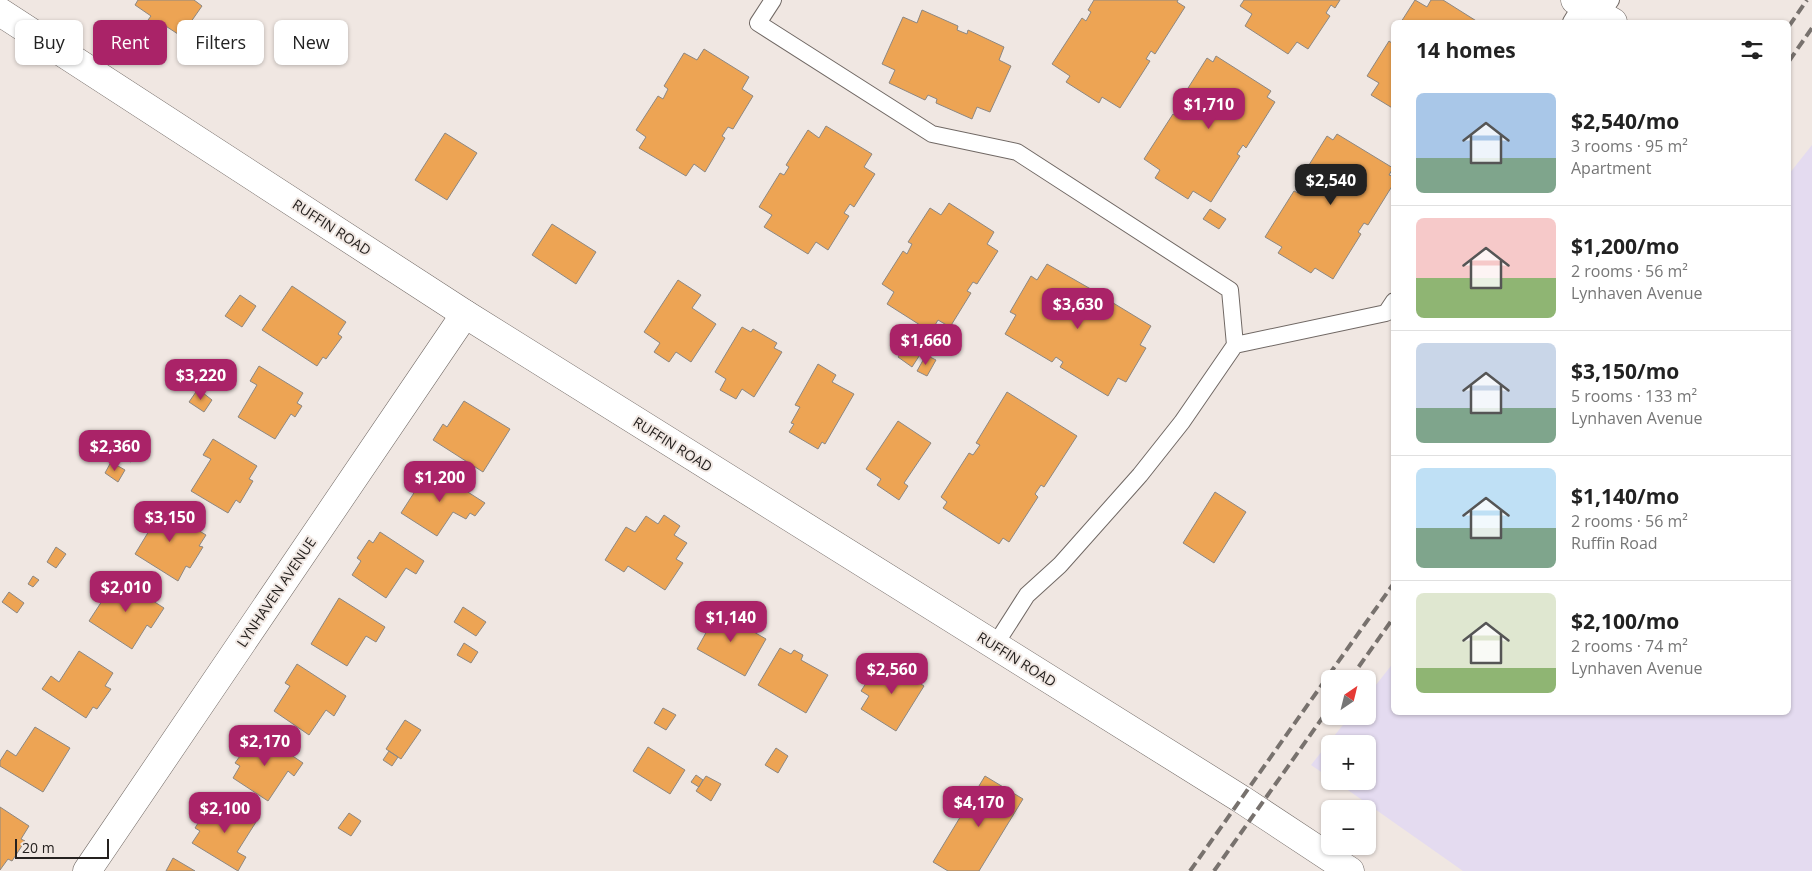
<!DOCTYPE html>
<html lang="en">
<head>
<meta charset="utf-8">
<style>
  body { margin:0; font-family:"Open Sans",sans-serif; background:#f2f2f2; color:#222; height:100vh; display:flex; flex-direction:column; font-size:19px; white-space:nowrap }
  * { box-sizing:border-box; margin:0 }
  p { font-size:16px; color:#767676 }
  .icon { flex:none; width:28px; height:28px; fill:none; stroke:currentColor; stroke-width:2; stroke-linecap:round; stroke-linejoin:round }
  .map { position:relative; flex:1; overflow:hidden }
  .details { position:absolute; left:1391px; top:20px; width:400px; height:695px; display:flex; flex-direction:column; background:#fff; border-radius:8px; box-shadow:0 1px 4px #0004 }
  .details>* { flex:none }
  .hud { position:absolute; left:15px; top:20px; width:475px; height:45px; display:flex; gap:10px }
  .needle { width:32px; rotate:35deg }
  .buttons { position:absolute; left:1321px; top:670px; display:grid; gap:10px }
  .buttons a { display:grid; place-items:center; width:55px; height:55px; border-radius:8px; background:#fff; box-shadow:0 1px 4px #0004; font-size:25px }
  .scale { position:absolute; left:15px; bottom:12px; width:94px; box-sizing:border-box; padding-left:5px; border:2px solid #25211f; border-top:0; font-size:14px; line-height:18px; white-space:nowrap; color:#25211f; -webkit-text-stroke:4px #f0e7e2; paint-order:stroke }
  .price { position:absolute; translate:-50% -42px; padding:0 11px; border-radius:10px; background:#aa2368; color:#fff; font-size:16px; line-height:32px; filter:drop-shadow(0 1px 2px #0008) }
  .price::after { content:''; position:absolute; left:50%; top:30px; width:15px; height:11px; margin-left:-8px; background:inherit; clip-path:polygon(0 0,100% 0,50% 100%) }
  .price.on { background:#222; color:#fff }
  ul { padding:0; list-style:none }
  li { display:flex; align-items:center; gap:15px; height:125px; padding:0 25px }
  li+li { border-top:1px solid #e0e0e0 }
  li span { display:grid; place-items:center; flex:none; width:140px; height:100px; border-radius:8px; color:#555 }
  li>.icon { margin-inline-start:auto }
  span .icon { width:60px; height:60px; fill:#fffc; stroke-width:1 }
  li b { font-size:21px }
  h2 { display:flex; justify-content:space-between; align-items:center; height:60px; padding:0 25px; font-size:21px }
  .pill { padding:0 18px; border-radius:8px; background:#fff; box-shadow:0 1px 4px #0004; font-size:18px; line-height:45px }
  .pill.on { background:#aa2368; color:#fff }
  .map>svg:first-child { display:block }
  .industrial { fill:#e4dbf0 }
  .building { fill:#eda454; stroke:#8d8781 }
  .lines { fill:none; stroke-linecap:round; stroke-linejoin:round }
  .service-casing { stroke:#706864; stroke-width:18 }
  .minor-casing { stroke:#706864; stroke-width:29 }
  .tertiary-casing { stroke:#706864; stroke-width:29 }
  .service { stroke:#fff; stroke-width:16 }
  .minor { stroke:#fff; stroke-width:28 }
  .tertiary { stroke:#fff; stroke-width:28 }
  .rail { stroke:#78726e; stroke-width:4; stroke-dasharray:10 5; stroke-linecap:butt }
  .labels { text-anchor:middle; dominant-baseline:central; stroke-width:4; stroke-linejoin:round; paint-order:stroke }
  .street-label { font-size:14px; fill:#25211f; stroke:#f0e7e2 }
</style>
</head>
<body>
<div class="map">
<svg width="1812" height="871" viewBox="0 0 1812 871">
  <rect width="100%" height="100%" fill="#f0e7e2"/>
  <path class="industrial" d="M1812 145V871H1463L1335 781H1368V744H1330V778L1311 765 1350 716H1368V695L1394 662V712H1789V174Z"/>
  <path class="building" d="M138 0H194L202 6 181 36 161 23 158 28 148 20 151 16 135 5Z
    M1094 0H1178L1177 2 1185 7 1155 54 1151 51 1146 59 1150 61 1120 108 1102 97 1099 103 1066 82 1070 76 1052 64 1082 18 1086 21 1091 12 1088 10Z
    M1244 0H1340L1335 8 1331 5 1326 13 1330 16 1308 49 1297 42 1288 54 1245 26 1252 14 1240 6Z
    M1415 0 1427 7 1431 0H1443L1478 22H1401Z
    M922 10 958 26 957 30 967 34 968 30 1004 47 999 60 1011 66 990 112 977 107 972 119 936 103 937 99 928 95 925 100 889 83 895 70 882 64 903 17 917 23Z
    M1389 41 1393 44 1394 43V109L1371 95 1379 83 1367 76Z
    M704 49 749 77 742 89 753 96 733 129 728 127 722 136 725 138 705 172 694 164 686 176 639 148 646 137 636 130 658 96 663 99 668 89 664 86 684 53 697 60Z
    M1216 56 1271 91 1267 97 1275 102 1246 148 1243 145 1237 154 1240 156 1211 202 1193 191 1188 199 1155 178 1160 170 1144 159 1173 114 1176 116 1182 107 1178 104 1207 58 1213 62Z
    M826 126 872 154 864 167 875 174 854 207 850 204 844 213 849 216 828 250 816 242 808 254 764 227 772 215 759 207 780 173 784 175 789 167 786 165 808 130 819 138Z
    M445 133 477 153 447 200 415 180Z
    M1337 134 1393 168 1389 175 1394 177V183L1368 225 1364 223 1358 232 1361 234 1333 279 1315 268 1311 273 1278 253 1282 247 1265 237 1294 191 1298 193 1303 184 1299 181 1327 136 1333 140Z
    M949 203 994 232 987 244 998 251 977 284 973 282 967 291 971 293 950 327 938 320 931 332 887 304 894 292 882 284 903 251 907 254 912 244 908 242 930 208 941 215Z
    M1210 209 1226 219 1219 229 1203 219Z
    M552 224 596 252 576 284 532 255Z
    M1047 264 1096 292 1093 296 1102 302 1105 298 1151 326 1140 345 1146 348 1126 382 1118 378 1108 396 1060 367 1063 362 1056 357 1052 362 1005 334 1016 315 1010 312 1031 276 1037 280Z
    M678 280 701 295 692 308 716 324 691 362 676 352 669 362 654 352 660 343 644 332Z
    M292 286 346 322 338 334 342 337 326 359 323 357 317 366 262 330Z
    M240 295 256 306 242 327 225 316Z
    M742 327 751 332 753 329 777 343 774 348 782 352 754 397 742 389 736 399 720 390 726 379 715 372Z
    M911 337 925 347 912 367 898 357Z
    M926 355 936 360 927 376 917 371Z
    M818 364 836 375 832 382 854 394 825 444 822 442 818 449 789 432 794 424 791 423 800 407 795 405Z
    M259 366 303 393 297 403 302 406 295 417 291 414 275 439 238 417 257 385 250 381Z
    M198 389 212 400 204 412 189 402Z
    M1007 392 1077 436 1044 487 1041 485 1035 494 1038 497 1009 542 1003 538 999 544 943 508 947 502 941 497 969 453 973 455 980 445 976 443Z
    M464 401 510 429 483 472 433 440 443 424 447 427Z
    M898 421 931 443 904 483 908 486 899 500 877 485 881 479 866 469Z
    M213 439 257 466 249 479 253 481 240 503 236 500 228 513 191 491 211 459 203 455Z
    M128 442 138 448 131 462 120 456Z
    M111 462 125 470 118 482 105 473Z
    M430 468 485 503 475 516 470 513 466 519 453 512 437 536 401 513Z
    M1215 492 1246 512 1214 563 1183 543Z
    M151 504 161 510 162 508 206 535 199 546 203 547 190 568 186 566 178 581 135 554 155 521 145 515Z
    M664 515 680 526 674 535 687 543 676 559 683 563 665 590 628 566 624 572 605 560 626 527 635 532 646 516 658 524Z
    M380 532 424 561 416 574 406 568 386 598 352 575 361 561 357 558 369 540 373 543Z
    M56 547 66 554 56 568 47 562Z
    M33 576 39 580 33 587 28 584Z
    M117 578 164 608 151 628 147 625 132 649 89 621Z
    M9 592 24 603 17 613 2 602Z
    M339 598 385 627 376 642 366 636 347 666 311 644Z
    M463 607 486 622 476 636 454 622Z
    M718 611 730 618 732 615 742 621 740 624 766 639 745 676 697 649Z
    M464 643 478 652 471 663 457 655Z
    M780 648 791 654 794 650 803 655 801 660 828 675 806 713 758 685Z
    M79 651 113 673 105 686 111 689 97 709 93 707 86 718 42 689 51 676 59 682Z
    M905 662 918 670 912 678 924 686 896 731 861 709 869 696 861 691 872 674 880 678 889 664 900 670Z
    M297 664 346 696 334 716 326 710 309 735 274 711 290 686 285 683Z
    M663 708 676 715 666 730 654 723Z
    M405 720 421 730 401 759 386 749Z
    M35 727 70 748 43 792 0 766V761L7 750 16 756Z
    M260 734 303 763 294 776 288 771 268 801 233 778 240 766 235 763 249 743 253 745Z
    M648 747 685 770 670 794 633 771Z
    M776 748 788 756 778 773 765 765Z
    M389 751 398 757 392 766 383 760Z
    M696 775 703 780 699 787 691 782Z
    M706 776 721 784 711 801 696 791Z
    M985 776 1023 799 979 871H948L933 862Z
    M220 799 256 822 237 852 246 857 238 871 192 843 200 831 195 828 200 820 206 823Z
    M0 807 29 826 21 839 25 841 12 861 8 859 0 870Z
    M349 813 361 821 351 836 338 828Z
    M173 858 195 871H166Z"/>
  <g class="lines">
    <g class="service-casing">
      <path id="service" d="M773 0 758 23 932 134 1017 152 1230 290 1235 345
        M1600 15 1611 0
        M1571 22 1582 4
        M995 645 1027 595 1060 565 1140 475 1182 422 1235 345 1386 313 1394 301"/>
    </g>
    <g class="minor-casing">
      <path id="minor" d="M1575 0 1613 22
        M87 871 465 314"/>
    </g>
    <g class="tertiary-casing">
      <path id="tertiary" d="M0 12 465 314 1241 799 1350 871"/>
    </g>
    <use href="#service" class="service"/>
    <use href="#minor" class="minor"/>
    <use href="#tertiary" class="tertiary"/>
    <path class="rail" d="M1789 26 1807 0
      M1789 61 1812 28
      M1350 679 1394 617
      M1190 871 1394 583
      M1214 871 1330 707"/>
  </g>
  <g class="labels">
    <g class="street-label">
      <text transform="translate(332 227) rotate(33)">RUFFIN ROAD</text>
      <text transform="translate(673 444) rotate(32)">RUFFIN ROAD</text>
      <text transform="translate(276 592) rotate(-56)">LYNHAVEN AVENUE</text>
      <text transform="translate(1017 659) rotate(32)">RUFFIN ROAD</text>
    </g>
  </g>
</svg>
<div class="buttons">
<a><svg class="needle" viewBox="-14 -14 28 28"><path d="M0-13l5 13h-10z" fill="#e53935"/><path d="M0 13l5-13h-10z" fill="#767676"/></svg></a>
<a>+</a>
<a>−</a>
</div>
<div class="scale">20 m</div>
<b class="price" style="left:1209px;top:130px">$1,710</b>
<b class="price on" style="left:1331px;top:206px">$2,540</b>
<b class="price" style="left:1078px;top:330px">$3,630</b>
<b class="price" style="left:926px;top:366px">$1,660</b>
<b class="price" style="left:201px;top:401px">$3,220</b>
<b class="price" style="left:115px;top:472px">$2,360</b>
<b class="price" style="left:440px;top:503px">$1,200</b>
<b class="price" style="left:170px;top:543px">$3,150</b>
<b class="price" style="left:126px;top:613px">$2,010</b>
<b class="price" style="left:731px;top:643px">$1,140</b>
<b class="price" style="left:892px;top:695px">$2,560</b>
<b class="price" style="left:265px;top:767px">$2,170</b>
<b class="price" style="left:979px;top:828px">$4,170</b>
<b class="price" style="left:225px;top:834px">$2,100</b>
<div class="hud">
<a class="pill">Buy</a>
<a class="pill on">Rent</a>
<a class="pill">Filters</a>
<a class="pill">New</a>
</div>
<section class="details">
<h2>14 homes<svg class="icon" aria-label="filters" viewBox="0 0 24 24"><path d="M4 7h16M4 17h16"/><circle cx="9" cy="7" r="2"/><circle cx="15" cy="17" r="2"/></svg></h2>
<ul>
<li><span style="background:linear-gradient(#a9c7e8 65%,#7fa58c 0)"><svg class="icon" aria-label="home" viewBox="0 0 24 24"><path d="M3 11l9-7 9 7M6 9v11h12V9"/></svg></span><div><b>$2,540/mo</b><p>3 rooms · 95 m²</p><p>Apartment</p></div></li>
<li><span style="background:linear-gradient(#f6c9c9 60%,#8fb573 0)"><svg class="icon" aria-label="home" viewBox="0 0 24 24"><path d="M3 11l9-7 9 7M6 9v11h12V9"/></svg></span><div><b>$1,200/mo</b><p>2 rooms · 56 m²</p><p>Lynhaven Avenue</p></div></li>
<li><span style="background:linear-gradient(#c9d6e8 65%,#7fa58c 0)"><svg class="icon" aria-label="home" viewBox="0 0 24 24"><path d="M3 11l9-7 9 7M6 9v11h12V9"/></svg></span><div><b>$3,150/mo</b><p>5 rooms · 133 m²</p><p>Lynhaven Avenue</p></div></li>
<li><span style="background:linear-gradient(#bfe0f5 60%,#7fa58c 0)"><svg class="icon" aria-label="home" viewBox="0 0 24 24"><path d="M3 11l9-7 9 7M6 9v11h12V9"/></svg></span><div><b>$1,140/mo</b><p>2 rooms · 56 m²</p><p>Ruffin Road</p></div></li>
<li><span style="background:linear-gradient(#dfe7d0 75%,#8fb573 0)"><svg class="icon" aria-label="home" viewBox="0 0 24 24"><path d="M3 11l9-7 9 7M6 9v11h12V9"/></svg></span><div><b>$2,100/mo</b><p>2 rooms · 74 m²</p><p>Lynhaven Avenue</p></div></li>
</ul>
</section>
</div>
</body>
</html>
